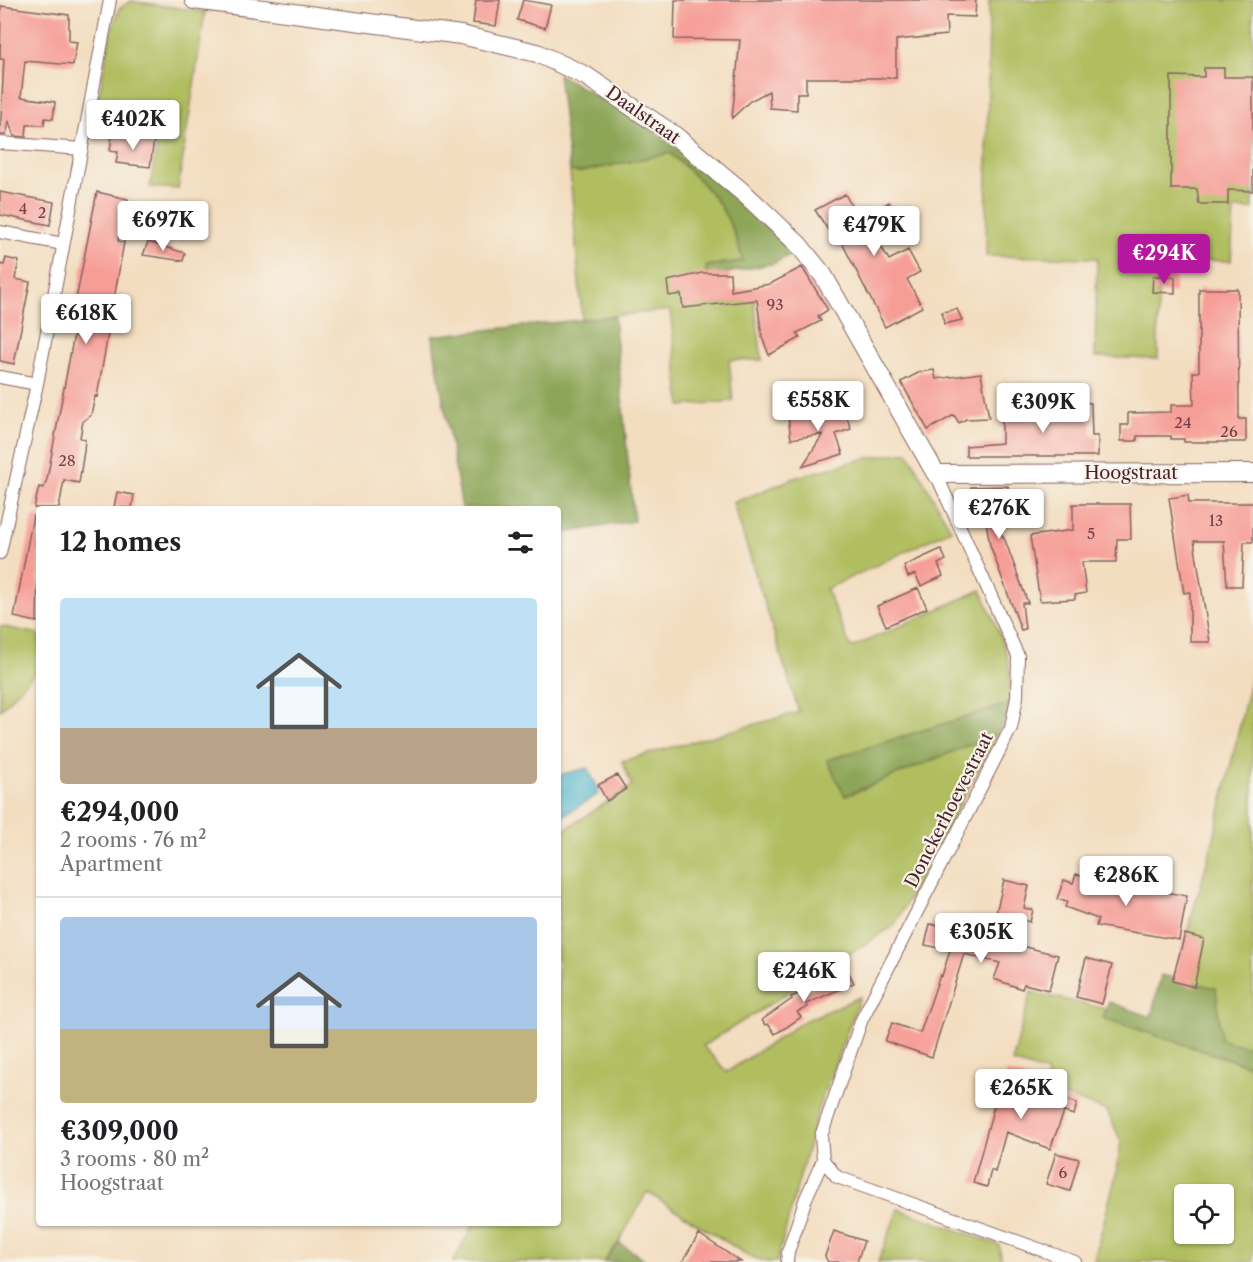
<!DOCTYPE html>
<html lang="en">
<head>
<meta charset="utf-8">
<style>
  body { margin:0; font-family:"Libre Caslon Text",serif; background:#f2f2f2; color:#202124; height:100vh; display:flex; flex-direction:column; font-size:22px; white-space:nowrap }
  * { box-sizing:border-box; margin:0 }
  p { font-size:20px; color:#757577 }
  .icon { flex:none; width:33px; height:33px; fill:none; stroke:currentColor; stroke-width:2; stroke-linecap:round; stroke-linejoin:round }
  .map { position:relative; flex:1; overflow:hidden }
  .panel { position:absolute; left:36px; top:506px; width:525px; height:720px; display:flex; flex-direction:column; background:#fff; border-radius:6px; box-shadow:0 2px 4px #0004 }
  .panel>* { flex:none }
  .buttons { position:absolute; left:1174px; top:1184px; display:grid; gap:12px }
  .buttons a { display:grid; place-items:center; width:60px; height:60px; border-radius:6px; background:#fff; box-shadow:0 2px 4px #0004; font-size:30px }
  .price { position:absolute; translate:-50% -51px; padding:0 14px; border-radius:6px; background:#fff; color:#222; font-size:20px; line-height:39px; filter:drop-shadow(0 2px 3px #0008) }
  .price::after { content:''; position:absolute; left:50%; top:36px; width:18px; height:14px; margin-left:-9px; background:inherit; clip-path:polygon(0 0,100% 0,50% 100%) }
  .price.selected { background:#b5179e; color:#fff }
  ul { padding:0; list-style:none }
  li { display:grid; align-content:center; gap:12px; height:318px; padding:0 24px }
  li+li { border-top:2px solid #e0e0e0 }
  li span { display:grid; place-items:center; height:186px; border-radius:6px; color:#555 }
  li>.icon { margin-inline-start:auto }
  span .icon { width:108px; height:108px; fill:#fffc; stroke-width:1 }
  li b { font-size:26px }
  h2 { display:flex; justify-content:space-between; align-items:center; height:72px; padding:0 24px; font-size:26px }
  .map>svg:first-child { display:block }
  .green { fill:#b0be61; stroke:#7d6e46; stroke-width:1.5; fill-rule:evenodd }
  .forest { fill:#8ca557; stroke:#6b6241; stroke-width:1.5 }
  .water { fill:#4fb6cd; stroke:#4c6a7c; stroke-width:1.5 }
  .building { fill:#f69d96 }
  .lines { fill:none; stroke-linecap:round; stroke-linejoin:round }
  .street-casing { stroke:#85625f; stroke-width:14 }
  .secondary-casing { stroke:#85625f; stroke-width:20 }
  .street { stroke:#fff; stroke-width:12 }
  .secondary { stroke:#fff; stroke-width:18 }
  .labels { text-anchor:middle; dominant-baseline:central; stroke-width:4.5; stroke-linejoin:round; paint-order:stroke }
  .number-label { font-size:15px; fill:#753e46 }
  .street-label { font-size:18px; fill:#4a1f2b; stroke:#f7f3e8 }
</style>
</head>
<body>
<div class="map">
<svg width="1253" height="1262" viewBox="0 0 1253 1262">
  <rect width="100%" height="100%" fill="#f7f3e8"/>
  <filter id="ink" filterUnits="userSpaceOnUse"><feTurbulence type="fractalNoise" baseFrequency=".0167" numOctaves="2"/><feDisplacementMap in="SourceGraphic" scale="12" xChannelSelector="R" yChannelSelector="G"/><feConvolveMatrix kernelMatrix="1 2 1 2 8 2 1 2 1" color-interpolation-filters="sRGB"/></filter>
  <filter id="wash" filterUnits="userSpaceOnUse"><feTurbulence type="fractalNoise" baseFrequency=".008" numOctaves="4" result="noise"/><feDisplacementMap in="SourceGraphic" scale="24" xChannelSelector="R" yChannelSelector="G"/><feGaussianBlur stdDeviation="1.35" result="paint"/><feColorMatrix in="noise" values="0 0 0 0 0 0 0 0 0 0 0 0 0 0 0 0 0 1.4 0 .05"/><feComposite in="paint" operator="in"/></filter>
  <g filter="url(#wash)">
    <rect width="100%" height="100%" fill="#f3ddbf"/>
    <path class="green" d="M989 0H1253V209H1234L1231 261 1158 259V359L1095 357 1097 258 986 256Z
      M131 1 205 12 178 189 150 187 161 119 96 110 110 36 119 9Z
      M670 153C710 189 729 207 743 261L706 266 709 305 754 300 762 360H729L733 401 681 406 670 310 582 319 570 171 580 172Z
      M908 452 951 530 826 589 851 648 981 590C999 632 1013 656 1011 703L828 760 845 796 998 733 894 926 703 1046 727 1072 804 1021 860 997 818 1109 777 1262H766L749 1256 647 1192 619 1242 604 1262H453L474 1223 558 1222V834L632 786 622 761 799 712 733 503 797 477 867 458Z
      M0 626 39 634V668L0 710Z
      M1253 668V1048L1221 1040 1174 978 1214 838Z
      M1031 992 1106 1009 1104 1018 1253 1067V1262H1101L1094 1260 1117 1171 1121 1141 1107 1111 1044 1089 1047 1073 1012 1062ZM1185 1194H1224V1233H1185Z
      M898 1209 999 1245 1002 1262H878Z"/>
    <path class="forest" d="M558 74 644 124 712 176 793 253 775 263 707 277 706 266 743 261C729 207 710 189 670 153L580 172 570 171Z
      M614 316 634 521 558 534V508H462L432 336Z
      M1011 703 1007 719 998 733 845 796 827 760Z
      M1161 975 1216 988 1221 1040 1253 1048V1067L1103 1018 1109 1002 1151 1017Z
      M619 1243 644 1259 642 1262H604Z"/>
    <path class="water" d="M588 768 599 791 597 795 558 819V779L562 774Z"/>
    <g id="blocks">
      <path class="building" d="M476 0H500L496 26 473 23Z
        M523 0 551 5 545 28 517 20Z
        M675 0H976L975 17 946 16 947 35 896 40V78H806V93H797V110L770 108 769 91 750 101 732 118 740 40 674 39Z
        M1 6 69 15V41L77 42 73 65 25 61 21 97 55 102 53 119 45 118 44 125H27L26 137 14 136 9 122 6 135H0L4 59H0Z
        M1204 68H1224V77H1253V191L1228 190V204H1199L1197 189H1171V76L1204 77Z
        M112 136 154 140 150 167 116 163 118 152 110 151Z
        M0 192 54 202 50 225 0 215Z
        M97 192 128 199 118 241 124 242 97 397 95 396 91 415 83 421 80 438 85 439 84 451 79 483 64 480 59 508H34L39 487 44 488 47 479 75 329 72 320Z
        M845 194 856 214 866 208 869 214 889 202 898 219 873 233 889 260 908 250 920 272 907 279 922 307 885 327 837 233 832 236 815 210Z
        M148 242 185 253 183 261 143 255Z
        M6 258 19 261 15 279 30 282 14 364 0 361V264L4 265Z
        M802 267 828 310 818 316 821 321 797 333 800 338 769 355 762 337 757 300 683 308 681 294 669 296 667 281 702 273H730L731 291 770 284Z
        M1153 276 1175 277V293L1152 292Z
        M1199 289H1238L1239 419H1246V442H1184V439H1171V436H1137V441H1121V425H1128V413L1171 412V405H1194L1193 372H1199Z
        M957 309 962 320 944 324 942 312Z
        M934 370 936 379 981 373 989 418 966 419 959 423 954 415 928 430 901 382 920 372Z
        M1002 401 1024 402 1026 418 1064 417V401L1091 403 1092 436H1098V456H966V446L1002 443Z
        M812 405 817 421 845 412 851 429 836 434 843 454 802 467 823 434 791 439 787 409Z
        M1008 486V523L994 522 1005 540 1028 603H1022L1025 629 1021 630 990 545 986 522H981L982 520 975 522 972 514 971 487Z
        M117 492 134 495 132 508 114 507Z
        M1188 495 1189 503H1253V542H1244L1242 586H1227L1224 541H1194L1210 642H1190V592L1184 593 1169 498Z
        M1073 504H1130L1131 539H1117L1116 562H1082L1086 593 1075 595V599L1040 601 1030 536 1073 530Z
        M33 516H39L37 622 14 617Z
        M941 549 946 560 938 564 943 576 921 586 915 574 908 577 904 566Z
        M918 588 927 608 886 626 877 606Z
        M617 775 626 789 607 801 598 785Z
        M1076 874 1104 884 1105 881 1187 896 1179 940 1096 926 1098 919 1065 907 1067 902 1057 899 1064 880 1073 883Z
        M1004 880 1029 886 1024 908 1033 910 1030 922 1023 920 1017 945 1058 955 1049 990 1024 984 1022 989 994 979 1000 963 964 954 932 1057 885 1041 892 1023 920 1033 940 975 942 976 950 950 925 945 930 924 990 938Z
        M1185 934 1204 939 1194 987 1172 981Z
        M1086 958 1112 965 1102 1004 1076 997Z
        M849 973 854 983 806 1004 808 1007 797 1012 801 1017 785 1028 775 1034 768 1024 765 1025 762 1020 792 999 791 997Z
        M1007 1072 1039 1082 1036 1090 1077 1103 1074 1115 1064 1112 1050 1149 1006 1132 995 1172 991 1170 987 1187 973 1183 997 1095 999 1096Z
        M1056 1153 1079 1159 1070 1191 1046 1184Z
        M834 1231 864 1241 857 1262H828L825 1256Z
        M699 1234 741 1262H682Z"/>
    </g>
  </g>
  <g filter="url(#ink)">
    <use href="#blocks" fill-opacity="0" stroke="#85625f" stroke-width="1.5"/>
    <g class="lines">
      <g class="street-casing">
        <path id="street" d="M0 143 82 149
          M0 232 63 244
          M0 377 37 384
          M0 553 37 384 110 0
          M823 1160 837 1177 1075 1262
          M787 1262 788 1252 806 1198 823 1160 821 1136 862 1019 1011 728 1017 697 1018 656 936 474"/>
      </g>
      <g class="secondary-casing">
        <path id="secondary" d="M194 0 461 35 537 53 586 76 674 135 746 195 798 244 823 275 936 474 1253 473"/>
      </g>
      <use href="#street" class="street"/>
      <use href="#secondary" class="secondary"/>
    </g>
  </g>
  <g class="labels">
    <g class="number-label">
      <text x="23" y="208">4</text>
      <text x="42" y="212">2</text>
      <text x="775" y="304">93</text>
      <text x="1183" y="422">24</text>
      <text x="1229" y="431">26</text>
      <text x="67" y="460">28</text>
      <text x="1216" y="520">13</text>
      <text x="1091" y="533">5</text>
      <text x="1063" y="1172">6</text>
    </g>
    <g class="street-label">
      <text transform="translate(643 115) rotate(35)">Daalstraat</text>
      <text x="1131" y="473">Hoogstraat</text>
      <text transform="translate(949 810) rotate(-63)">Donckerhoevestraat</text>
    </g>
  </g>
</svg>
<div class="buttons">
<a><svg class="icon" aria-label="locate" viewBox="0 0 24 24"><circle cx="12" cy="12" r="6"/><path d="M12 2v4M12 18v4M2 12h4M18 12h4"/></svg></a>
</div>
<b class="price" style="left:133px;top:151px">€402K</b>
<b class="price" style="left:163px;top:252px">€697K</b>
<b class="price" style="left:874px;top:257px">€479K</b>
<b class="price selected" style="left:1164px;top:285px">€294K</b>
<b class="price" style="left:86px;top:345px">€618K</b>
<b class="price" style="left:818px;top:432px">€558K</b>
<b class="price" style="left:1043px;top:434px">€309K</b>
<b class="price" style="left:999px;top:540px">€276K</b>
<b class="price" style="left:1126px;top:907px">€286K</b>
<b class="price" style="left:981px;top:964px">€305K</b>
<b class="price" style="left:804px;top:1003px">€246K</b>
<b class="price" style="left:1021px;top:1120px">€265K</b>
<section class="panel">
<h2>12 homes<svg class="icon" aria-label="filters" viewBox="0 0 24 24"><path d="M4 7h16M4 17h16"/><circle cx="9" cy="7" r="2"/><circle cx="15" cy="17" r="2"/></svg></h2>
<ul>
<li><span style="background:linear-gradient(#bfe0f5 70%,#b9a48a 0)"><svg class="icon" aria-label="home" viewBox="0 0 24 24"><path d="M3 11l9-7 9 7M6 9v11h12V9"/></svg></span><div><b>€294,000</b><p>2 rooms · 76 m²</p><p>Apartment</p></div></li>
<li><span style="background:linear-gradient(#a9c7e8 60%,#c2b280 0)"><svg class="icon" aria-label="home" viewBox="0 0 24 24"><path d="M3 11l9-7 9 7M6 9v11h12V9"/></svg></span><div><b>€309,000</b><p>3 rooms · 80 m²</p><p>Hoogstraat</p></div></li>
</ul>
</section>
</div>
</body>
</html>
